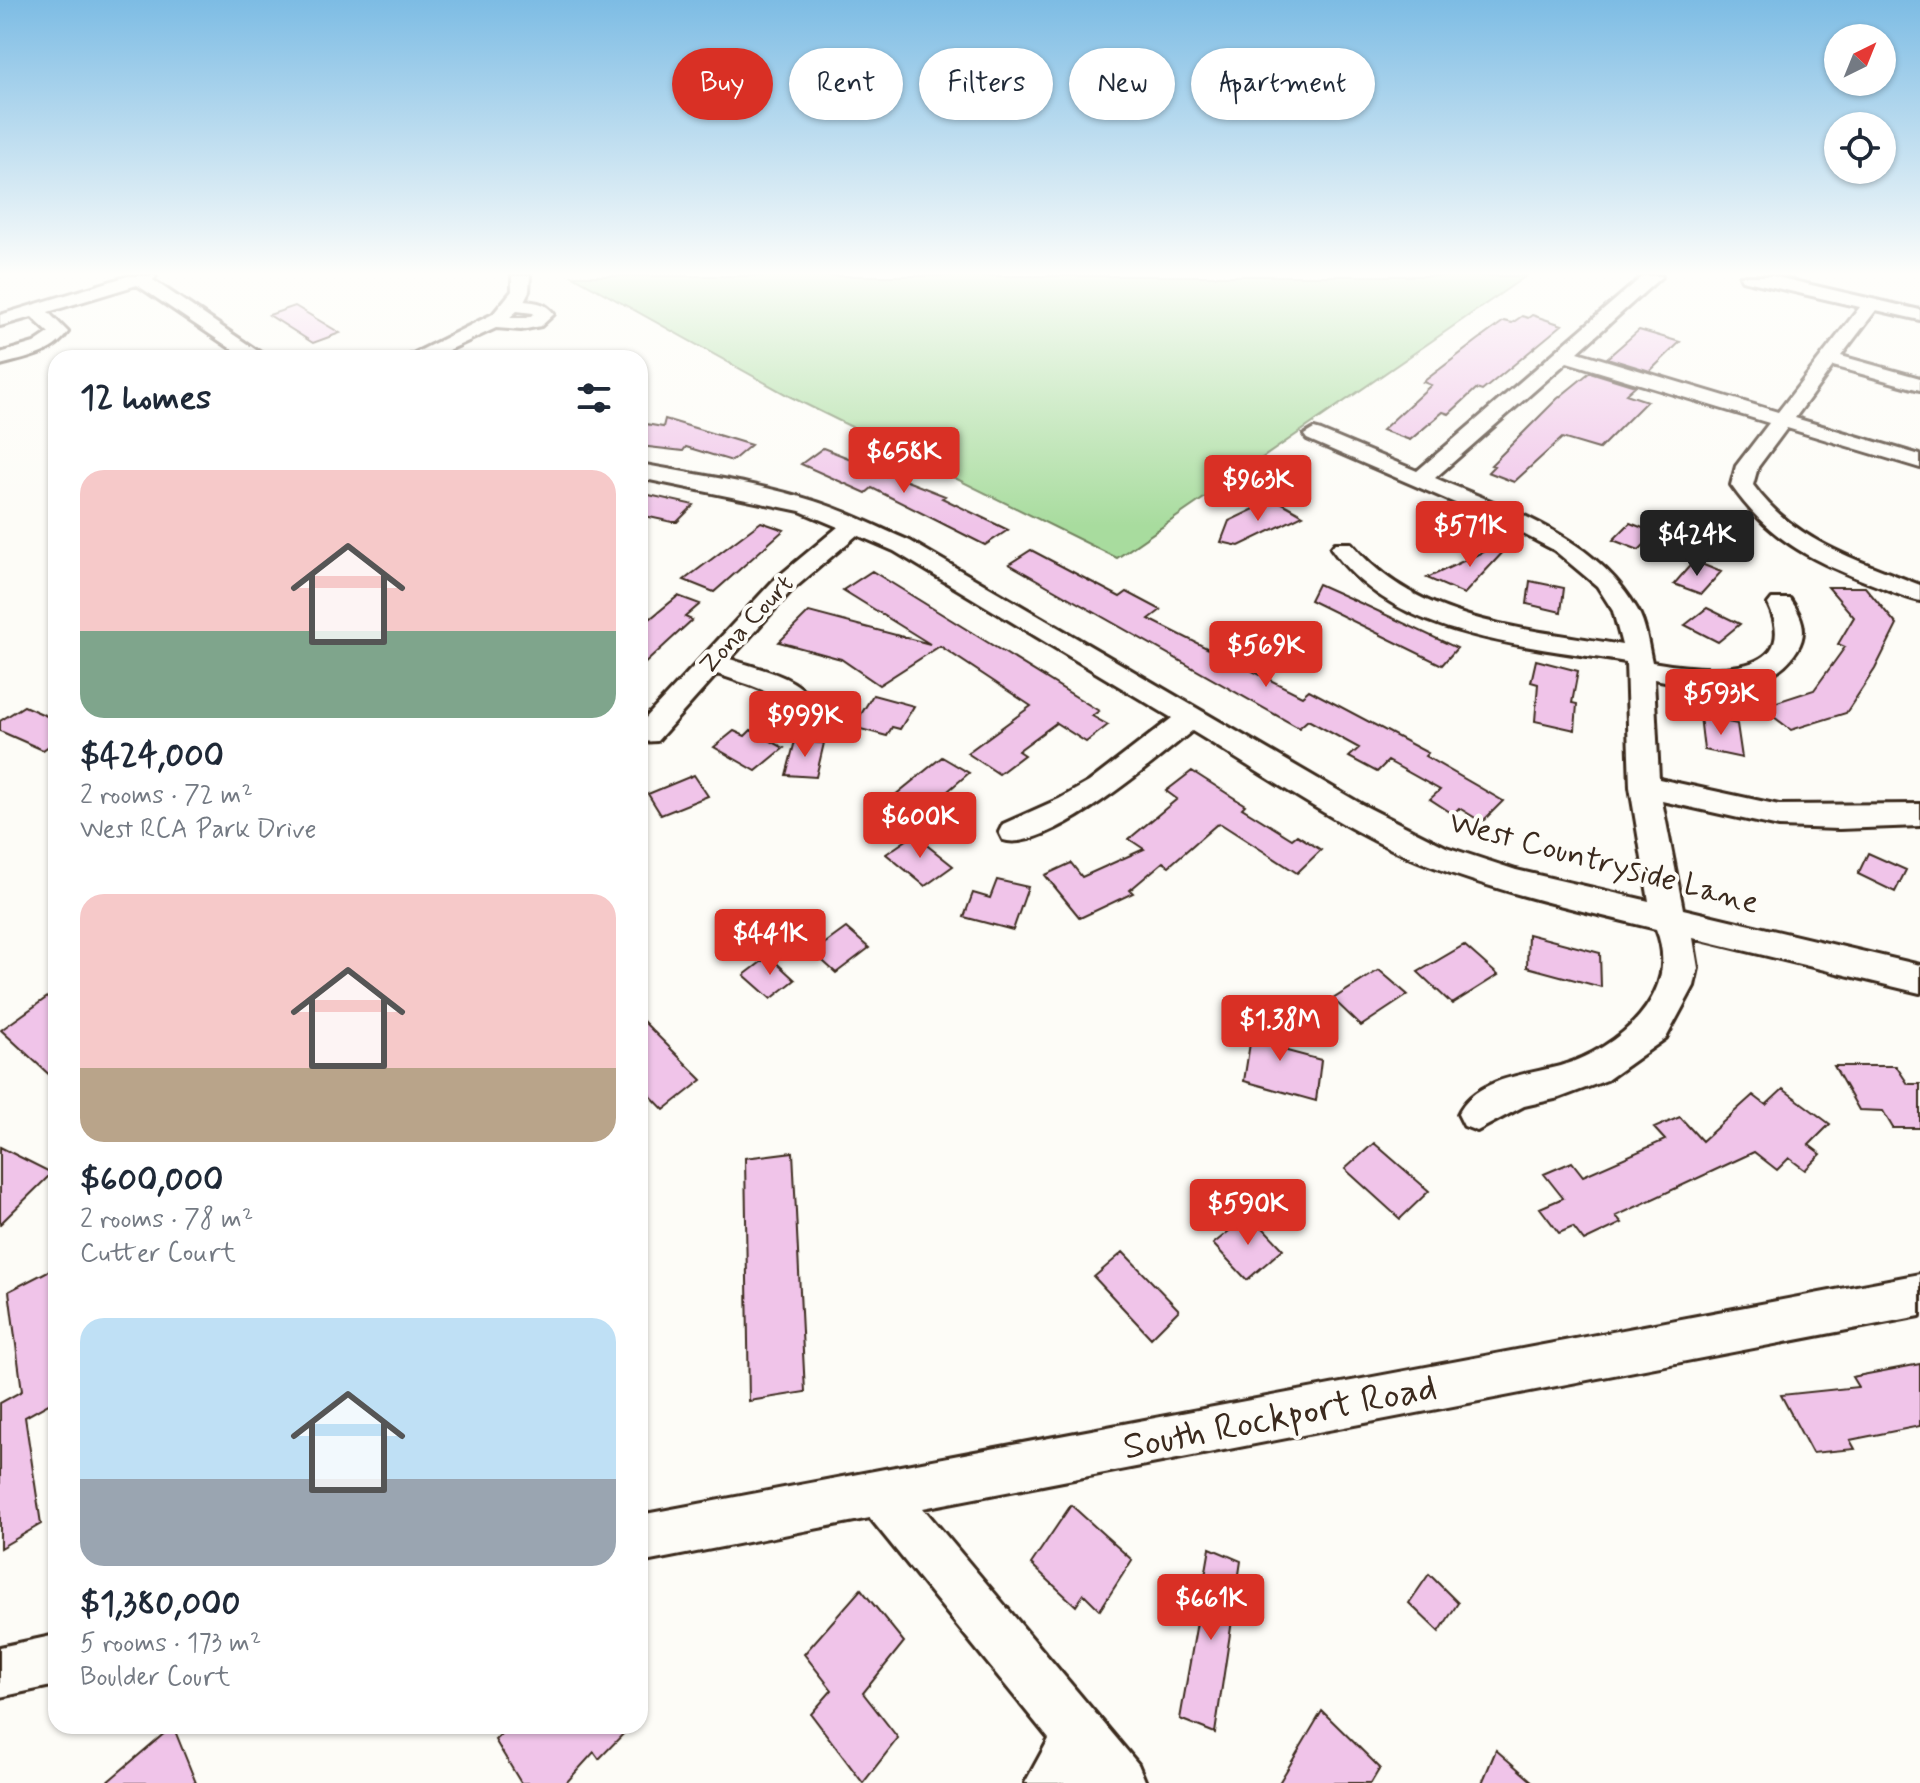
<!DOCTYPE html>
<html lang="en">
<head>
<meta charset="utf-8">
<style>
  body { margin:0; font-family:Mynerve,sans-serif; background:#f2f2f3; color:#1f2937; height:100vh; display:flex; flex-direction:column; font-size:30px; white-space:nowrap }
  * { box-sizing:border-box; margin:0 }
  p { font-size:26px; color:#747a83 }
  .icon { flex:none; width:44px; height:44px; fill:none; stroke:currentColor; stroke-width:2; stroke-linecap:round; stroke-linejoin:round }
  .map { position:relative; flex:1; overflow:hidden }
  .side { position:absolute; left:48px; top:350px; width:600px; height:1384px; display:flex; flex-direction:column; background:#fff; border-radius:24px; box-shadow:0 2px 6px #0004 }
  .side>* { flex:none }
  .top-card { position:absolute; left:672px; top:48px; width:760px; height:72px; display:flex; gap:16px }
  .needle { width:52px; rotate:43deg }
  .tools { position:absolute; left:1824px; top:24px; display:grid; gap:16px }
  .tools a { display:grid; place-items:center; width:72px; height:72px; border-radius:50%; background:#fff; box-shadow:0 2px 6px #0004; font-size:40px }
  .price { position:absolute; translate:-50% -68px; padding:0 18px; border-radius:8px; background:#d93025; color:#fff; font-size:26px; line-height:52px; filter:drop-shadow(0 2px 4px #0008) }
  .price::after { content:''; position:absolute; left:50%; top:48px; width:24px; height:18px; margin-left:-12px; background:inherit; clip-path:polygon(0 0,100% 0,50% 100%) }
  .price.on { background:#222; color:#fff }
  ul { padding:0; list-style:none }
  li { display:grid; align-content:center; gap:16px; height:424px; padding:0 32px }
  li span { display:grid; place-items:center; height:248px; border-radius:24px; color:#555 }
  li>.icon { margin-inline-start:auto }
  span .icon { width:144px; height:144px; fill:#fffc; stroke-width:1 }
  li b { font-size:34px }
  h2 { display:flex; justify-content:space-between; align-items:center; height:96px; padding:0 32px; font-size:34px }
  .pill { padding:0 28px; border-radius:36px; background:#fff; box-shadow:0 2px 6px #0004; font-size:28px; line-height:72px }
  .pill.on { background:#d93025; color:#fff }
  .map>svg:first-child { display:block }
  .green { fill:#a8dc9e; stroke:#72835e; stroke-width:2 }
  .building { fill:#f0c4e9; stroke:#3b2a1e; stroke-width:2 }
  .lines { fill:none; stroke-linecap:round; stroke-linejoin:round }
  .minor-casing { stroke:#3b2a1e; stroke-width:6 }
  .minor { fill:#fdfcf7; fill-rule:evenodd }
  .labels { text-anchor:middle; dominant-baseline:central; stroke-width:8; stroke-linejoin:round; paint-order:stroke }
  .far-street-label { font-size:26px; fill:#3b2a1e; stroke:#fdfcf7 }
  .street-label { font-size:32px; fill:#3b2a1e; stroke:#fdfcf7 }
  .near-street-label { font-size:38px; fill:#3b2a1e; stroke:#fdfcf7 }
</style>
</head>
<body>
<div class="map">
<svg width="1920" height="1783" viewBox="0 0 1920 1783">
  <rect width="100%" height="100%" fill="#fdfcf7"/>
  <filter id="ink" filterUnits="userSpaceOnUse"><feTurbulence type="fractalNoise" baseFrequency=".0125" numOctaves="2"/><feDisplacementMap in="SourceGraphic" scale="16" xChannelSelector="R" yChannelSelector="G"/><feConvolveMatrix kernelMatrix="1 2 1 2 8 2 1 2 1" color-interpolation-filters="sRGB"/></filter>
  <g filter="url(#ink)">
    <path class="green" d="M573 276H1526L1117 558 789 396Z"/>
    <path class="building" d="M295 306 340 333 313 343 269 315Z
      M1532 315 1562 325 1482 391 1476 389 1449 414 1443 412 1410 440 1382 430 1431 385 1423 382 1478 340 1504 321 1512 323 1522 316 1528 318Z
      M1639 330 1680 342 1650 371 1607 358Z
      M1590 372 1635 386 1626 394 1647 401 1599 449 1562 438 1514 482 1488 472 1494 466 1491 465 1557 399Z
      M665 419 751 445 732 461 686 447 683 451 640 446V423L663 427Z
      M823 448 945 496 942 498 1008 530 985 545 872 488 866 493 801 464Z
      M640 493 694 505 677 522H672L640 515Z
      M1275 499 1303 515 1239 546 1221 542 1229 521Z
      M761 522 784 530 714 592 684 580Z
      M1630 523 1656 533 1639 550 1613 540Z
      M1519 535 1464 594 1427 578Z
      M1031 550 1120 597 1127 592 1161 610 1149 619 1302 696 1309 690 1428 753 1425 756 1503 801 1482 822 1459 808 1453 814 1430 799 1440 790 1388 761 1377 772 1349 757 1359 748 1308 720 1299 728 1009 564Z
      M1694 561 1721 572 1701 594 1674 584Z
      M872 571 1099 711 1092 716 1108 725 1086 742 1056 723 1018 751 1024 755 999 774 967 753 1031 706 940 646 879 685 841 659 779 642 809 612 930 644 843 590Z
      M1530 581 1564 588 1561 612 1527 604Z
      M1318 584 1367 606 1457 648 1442 665 1310 600Z
      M1828 587H1865L1897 625 1875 669 1846 713 1791 730 1761 707 1814 690 1845 647 1838 644 1854 617Z
      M678 596 700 604 685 617 692 620 640 668V627Z
      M1707 608 1740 624 1718 642 1685 625Z
      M1536 660 1578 671 1572 703 1577 704 1575 730 1535 721 1538 684 1531 682Z
      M873 695 914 706 900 729 892 727 887 736 853 727Z
      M24 706 56 720V741L43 750 0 731V721Z
      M1700 716 1737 724 1742 758 1704 750Z
      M751 730 784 748 756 771 714 747 734 731 745 736Z
      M795 741 824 743 816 777 786 775Z
      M942 757 969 773 921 814 894 796Z
      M1192 771 1245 805 1242 808 1292 839 1297 835 1321 850 1297 873 1221 824 1216 825 1169 866 1163 862 1130 890 1133 893 1080 918 1045 875 1071 863 1082 877 1144 849 1129 839 1177 799 1166 791Z
      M694 775 708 796 661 815 648 794Z
      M914 835 953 866 925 886 886 854Z
      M1868 853 1906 870 1895 892 1858 874Z
      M997 880 1028 887 1013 930 964 917 973 893 990 898Z
      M846 928 869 948 836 973 813 952Z
      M1528 934 1600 953 1601 987 1527 967Z
      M1464 945 1498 975 1452 1004 1418 972Z
      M769 956 795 980 771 999 744 975Z
      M1379 970 1408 995 1361 1026 1333 999Z
      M56 991V1081L1 1030Z
      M640 1018 702 1080 664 1110 640 1085Z
      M1254 1018 1290 1028 1287 1051 1321 1060 1316 1101 1244 1081Z
      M1834 1066H1896L1908 1084H1920V1128H1893L1883 1111 1859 1110Z
      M1783 1089 1830 1124 1809 1145 1821 1154 1805 1170 1789 1158 1777 1170 1754 1152 1616 1216 1622 1223 1584 1241 1573 1227 1559 1233 1540 1208 1563 1198 1544 1174 1572 1162 1583 1176 1665 1140 1654 1128 1680 1117 1702 1141 1753 1095 1766 1105Z
      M1374 1143 1429 1191 1400 1219 1345 1169Z
      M0 1147 52 1173 0 1224Z
      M793 1152 805 1392 749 1401 745 1158Z
      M1250 1214 1283 1249 1247 1280 1213 1244Z
      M1123 1252 1179 1310 1151 1338 1094 1277Z
      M56 1267V1400L25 1417 41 1524 0 1548V1403L22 1391 9 1291Z
      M1920 1364V1426L1850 1440 1855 1449 1812 1453 1781 1395 1858 1387 1852 1377Z
      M1071 1505 1132 1560 1100 1610 1084 1594 1076 1606 1031 1564Z
      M1210 1548 1241 1561 1215 1733 1180 1719Z
      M1429 1574 1458 1603 1439 1632 1409 1603Z
      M861 1589 904 1642 863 1693 898 1738 863 1783 811 1714 832 1690 804 1654Z
      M1322 1711 1380 1768 1371 1783H1279Z
      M173 1726 196 1783H106Z
      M509 1726H631L599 1759 594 1752 566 1783H521L495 1740Z
      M1496 1750 1534 1783H1482Z"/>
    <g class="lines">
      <g class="minor-casing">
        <path id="minor" d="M128 276H156L153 280 268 358H245L137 285 48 312 68 332C52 355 26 358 0 365V353L34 343 49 333 32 317 0 326V315Z
          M512 276H530L529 291 524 301C537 302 546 303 554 314L541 326 521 330 496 328 432 358H405L493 314 512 291ZM517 311 533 313 534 314 527 318H509Z
          M1643 276H1662L1578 352 1778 412 1860 307 1742 280 1740 276H1772L1920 310V320L1876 310 1841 356 1920 378V390L1833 366 1795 418 1920 455V468L1787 428 1758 467 1753 485C1794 542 1858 560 1920 585V601C1902 597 1884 588 1867 582 1808 559 1768 538 1731 485L1736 466 1769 423 1567 362 1435 478C1508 509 1595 536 1637 609 1646 624 1648 645 1652 662 1696 670 1806 683 1768 604L1772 599H1790C1801 615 1809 631 1797 650 1768 697 1700 688 1654 679L1659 779 1779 805 1920 804V826L1839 829 1779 827 1662 801 1683 909 1920 965V993L1693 938 1698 968 1694 986 1666 1038 1607 1080 1559 1098 1524 1106 1477 1131 1464 1126 1458 1114C1475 1078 1526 1075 1560 1066 1618 1049 1683 994 1656 929 1579 910 1501 893 1426 864 1349 834 1265 775 1192 731 1157 759 1047 854 1003 840L999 832 1003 824 1059 799 1089 782 1172 718 894 551 857 535 791 591 730 659C755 668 796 675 811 699L807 705C787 711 777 696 760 689 746 683 731 679 717 674L657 741 640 742V724L773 581 838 527 800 511 640 478V464C698 475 758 483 814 501 847 511 879 528 910 541L1363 805 1446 847 1516 870 1649 901 1630 787 1626 662C1526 645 1394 639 1331 548L1335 543H1351C1418 624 1526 628 1622 645L1613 611 1597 586 1554 550 1506 525 1307 439 1304 435 1314 429 1321 431 1417 471Z
          M1920 1274V1316L923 1508 1138 1764 1146 1783H1025L1049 1739 870 1518 640 1563V1515Z
          M56 1635V1685L0 1697V1647Z"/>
      </g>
      <use href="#minor" class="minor"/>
    </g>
  </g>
  <linearGradient id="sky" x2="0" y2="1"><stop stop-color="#7dbce4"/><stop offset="0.52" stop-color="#fefefb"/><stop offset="1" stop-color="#fefefb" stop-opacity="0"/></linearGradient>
  <rect width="1920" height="526" fill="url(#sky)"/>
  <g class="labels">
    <g class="far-street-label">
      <text transform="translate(747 625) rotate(-47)">Zona Court</text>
    </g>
    <g class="street-label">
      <text transform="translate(1604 863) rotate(15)">West Countryside Lane</text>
    </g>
    <g class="near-street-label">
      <text transform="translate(1280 1418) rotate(-11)">South Rockport Road</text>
    </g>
  </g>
</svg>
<div class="tools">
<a><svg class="needle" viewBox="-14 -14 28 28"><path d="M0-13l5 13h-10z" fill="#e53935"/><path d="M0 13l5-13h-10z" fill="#747a83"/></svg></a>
<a><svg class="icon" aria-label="locate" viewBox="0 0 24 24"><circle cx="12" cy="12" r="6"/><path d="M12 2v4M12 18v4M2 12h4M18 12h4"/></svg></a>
</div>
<b class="price" style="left:904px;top:495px">$658K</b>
<b class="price" style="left:1258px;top:523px">$963K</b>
<b class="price" style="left:1470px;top:569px">$571K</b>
<b class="price on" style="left:1697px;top:578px">$424K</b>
<b class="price" style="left:1266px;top:689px">$569K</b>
<b class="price" style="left:1721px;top:737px">$593K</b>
<b class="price" style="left:805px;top:759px">$999K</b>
<b class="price" style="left:920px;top:860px">$600K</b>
<b class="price" style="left:770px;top:977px">$441K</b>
<b class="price" style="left:1280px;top:1063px">$1.38M</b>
<b class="price" style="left:1248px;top:1247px">$590K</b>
<b class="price" style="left:1211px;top:1642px">$661K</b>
<div class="top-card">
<a class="pill on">Buy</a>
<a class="pill">Rent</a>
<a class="pill">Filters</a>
<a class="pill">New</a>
<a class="pill">Apartment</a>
</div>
<section class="side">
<h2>12 homes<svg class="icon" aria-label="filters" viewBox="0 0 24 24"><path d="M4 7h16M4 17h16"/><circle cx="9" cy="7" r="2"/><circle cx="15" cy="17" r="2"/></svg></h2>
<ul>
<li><span style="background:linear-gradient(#f6c9c9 65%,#7fa58c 0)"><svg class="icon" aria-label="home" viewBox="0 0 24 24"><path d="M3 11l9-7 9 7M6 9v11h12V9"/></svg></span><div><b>$424,000</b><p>2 rooms · 72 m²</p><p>West RCA Park Drive</p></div></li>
<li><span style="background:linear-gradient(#f6c9c9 70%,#b9a48a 0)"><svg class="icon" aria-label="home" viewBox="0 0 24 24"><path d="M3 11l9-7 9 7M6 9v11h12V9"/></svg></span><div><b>$600,000</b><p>2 rooms · 78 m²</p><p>Cutter Court</p></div></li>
<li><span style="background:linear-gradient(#bfe0f5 65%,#9aa5b1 0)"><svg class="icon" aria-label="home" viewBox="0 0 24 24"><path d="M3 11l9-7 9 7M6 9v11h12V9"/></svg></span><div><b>$1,380,000</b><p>5 rooms · 173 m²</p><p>Boulder Court</p></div></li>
</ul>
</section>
</div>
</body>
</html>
